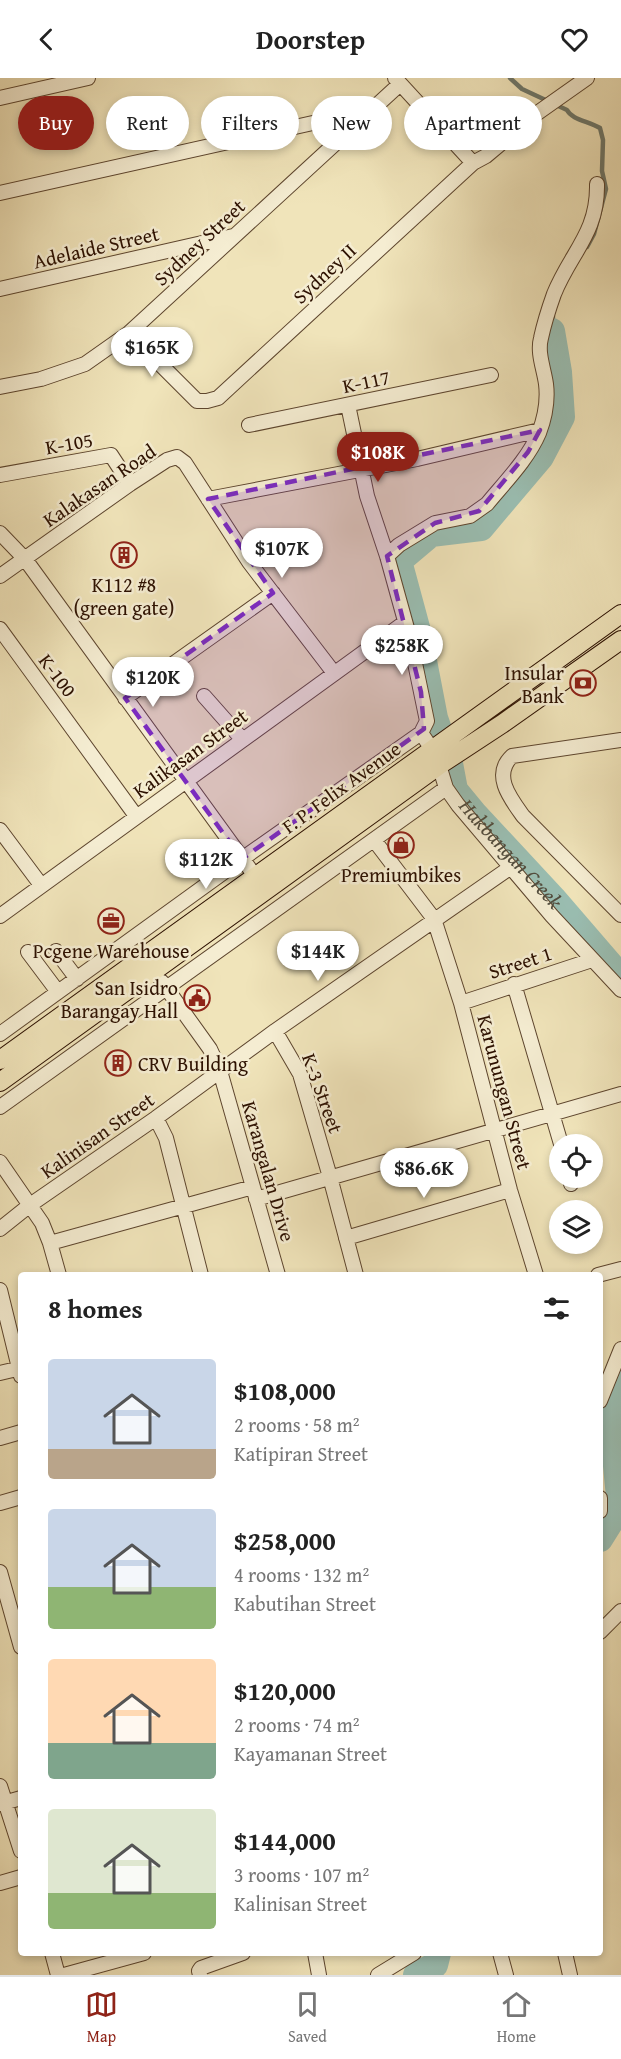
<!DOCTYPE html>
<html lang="en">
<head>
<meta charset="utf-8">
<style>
  body { margin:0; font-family:"Gentium Book Plus",serif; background:#f6f6f6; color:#222; height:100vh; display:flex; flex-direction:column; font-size:22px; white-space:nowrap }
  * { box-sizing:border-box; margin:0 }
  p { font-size:20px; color:#767676 }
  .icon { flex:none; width:33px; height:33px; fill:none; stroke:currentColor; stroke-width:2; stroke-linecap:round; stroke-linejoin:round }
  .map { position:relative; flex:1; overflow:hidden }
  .drawer { position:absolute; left:18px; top:1194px; width:585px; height:684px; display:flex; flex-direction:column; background:#fff; border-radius:6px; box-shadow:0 3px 9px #0003 }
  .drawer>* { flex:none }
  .guide { position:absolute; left:18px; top:18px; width:585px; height:54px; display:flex; gap:12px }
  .controls { position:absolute; left:549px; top:1056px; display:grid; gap:12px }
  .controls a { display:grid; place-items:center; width:54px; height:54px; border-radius:50%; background:#fff; box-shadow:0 3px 9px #0003; font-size:30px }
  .price { position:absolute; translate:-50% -51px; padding:0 14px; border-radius:21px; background:#fff; color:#222; font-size:20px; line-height:39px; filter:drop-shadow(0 2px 3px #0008) }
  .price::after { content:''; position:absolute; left:50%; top:36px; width:18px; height:14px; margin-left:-9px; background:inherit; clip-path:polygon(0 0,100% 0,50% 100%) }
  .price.on { background:#8f2418; color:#fff }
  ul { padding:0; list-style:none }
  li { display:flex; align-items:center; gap:18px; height:150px; padding:0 30px }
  li span { display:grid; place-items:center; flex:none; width:168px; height:120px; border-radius:6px; color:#555 }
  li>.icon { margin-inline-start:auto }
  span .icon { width:72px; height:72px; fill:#fffc; stroke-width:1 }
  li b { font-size:26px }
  h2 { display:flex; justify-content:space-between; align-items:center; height:72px; padding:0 30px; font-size:26px }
  .pill { padding:0 21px; border-radius:27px; background:#fff; box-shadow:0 3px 9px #0003; font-size:21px; line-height:54px }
  .pill.on { background:#8f2418; color:#fff }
  header { display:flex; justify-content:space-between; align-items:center; height:78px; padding:0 30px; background:#fff; font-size:27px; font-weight:700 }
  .tab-bar { display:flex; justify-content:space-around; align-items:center; height:84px; border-top:2px solid #e0e0e0; background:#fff; font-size:16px; color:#767676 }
  .tab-bar a { display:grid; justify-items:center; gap:3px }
  .tab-bar .on { color:#8f2418 }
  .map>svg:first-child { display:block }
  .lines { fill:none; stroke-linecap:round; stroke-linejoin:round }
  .stream { stroke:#6e786b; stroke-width:4.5 }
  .river { stroke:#9abeb2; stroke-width:26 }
  .minor-casing { stroke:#5d452e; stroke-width:16 }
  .major-casing { stroke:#2c1000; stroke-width:20 }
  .minor { stroke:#f5edd2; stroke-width:14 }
  .major { stroke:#f0e4ba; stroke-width:18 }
  .marked { fill:#7b2cbf; fill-opacity:0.2; stroke:#7b2cbf; stroke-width:4.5; stroke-dasharray:12 8; stroke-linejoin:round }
  .labels { text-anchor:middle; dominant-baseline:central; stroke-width:5; stroke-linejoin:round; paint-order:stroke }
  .street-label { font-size:20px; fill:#2c1000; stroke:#f5edd2 }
  .poi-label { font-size:20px; fill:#2c1000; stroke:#f5edd2 }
  .water-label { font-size:21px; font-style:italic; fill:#524d3e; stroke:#f5edd2 }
</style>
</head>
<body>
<header><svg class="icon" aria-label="back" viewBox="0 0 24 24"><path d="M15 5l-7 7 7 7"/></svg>Doorstep<svg class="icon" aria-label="heart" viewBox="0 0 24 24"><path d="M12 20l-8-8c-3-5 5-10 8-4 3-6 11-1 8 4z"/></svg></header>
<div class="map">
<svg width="621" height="1897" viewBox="0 0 621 1897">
  <rect width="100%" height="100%" fill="#f0e4ba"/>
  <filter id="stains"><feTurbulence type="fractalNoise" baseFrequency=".00333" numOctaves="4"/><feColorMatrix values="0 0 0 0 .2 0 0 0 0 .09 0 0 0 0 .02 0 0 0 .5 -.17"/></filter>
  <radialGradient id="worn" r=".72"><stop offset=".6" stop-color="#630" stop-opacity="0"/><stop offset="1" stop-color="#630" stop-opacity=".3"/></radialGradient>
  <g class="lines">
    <path class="stream" d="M510 0 522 11 567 32C572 42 589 43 600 50L603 62 602 93 606 111 594 156 587 169
      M552 253 553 238"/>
    <g class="river">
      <path id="s1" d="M552 253 559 294 562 339 541 379 481 450 431 456 399 483 419 557 435 640 449 680 455 712 474 735 553 820 621 899"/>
      <path d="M600 1461 620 1429 611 1336 621 1305"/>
      <path d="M416 1897 435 1887 438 1875"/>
    </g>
    <g class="minor-casing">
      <path id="minor" d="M395 0 473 85
        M0 20 88 0
        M0 115 371 32
        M0 211 233 158
        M129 255 197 323H207L218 320 473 85 486 78 536 36 587 0
        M0 309 41 301 85 286 129 255 400 6
        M249 347 491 297
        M0 397 111 377 130 406
        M208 421 417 381 540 352
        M0 455 25 481 260 805
        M387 478 399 467 435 445 470 438 487 426C505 404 528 381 539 355 545 339 548 322 546 306 544 291 537 275 541 260 544 246 549 230 554 216 571 174 598 155 597 106
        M0 498 130 406 167 382 177 379 185 385 249 484 334 595
        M0 551 136 738
        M204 618 242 661
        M125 620 273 515
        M421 655 432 671 439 687 446 710 458 727 552 838 621 912
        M621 662 512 678C492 697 510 720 523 738L621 837
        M0 752 41 807
        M374 762 434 841 461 925 510 1112 536 1197
        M0 838 404 545
        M56 873 77 901
        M28 874 58 914
        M162 904 210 971 220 993 278 1197
        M514 906 561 1066
        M461 925 592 882
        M275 953 300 996 330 1099 356 1197
        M0 956 242 781 421 655 427 643 410 561 387 478 367 418 348 327
        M0 1029 446 710
        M156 1040 166 1060 201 1197
        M0 1084 42 1145 50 1165 59 1197
        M570 1100 571 1106
        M256 1121 621 1016
        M0 1151 30 1127 156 1040 275 953 511 789
        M346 1160 510 1112
        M50 1165 253 1109
        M598 1197 621 1191
        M0 1212 21 1298
        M0 1295 21 1290
        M600 1323 621 1271
        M0 1360 21 1354
        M600 1420V1433
        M0 1425 21 1419
        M0 1494 21 1569
        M600 1554 621 1533
        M0 1708 21 1773
        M0 1726 21 1720
        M0 1805 21 1799
        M52 1875 58 1897
        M315 1875 319 1897
        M500 1875 506 1897
        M565 1875 570 1897
        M64 1897 144 1875
        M200 1897 199 1893 201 1890 243 1875
        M378 1897 414 1875"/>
    </g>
    <g class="major-casing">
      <path id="major" d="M0 982 621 536
        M0 1004 441 686 502 646 621 562"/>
    </g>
    <use href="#minor" class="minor"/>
    <use href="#major" class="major"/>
  </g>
  <path class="marked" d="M540 352 528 374 479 433 435 445 387 478 421 614 424 651 242 781 125 620 273 515 208 421Z"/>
  <defs>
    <g id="building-ring" transform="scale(1.35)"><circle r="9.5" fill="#f5edd2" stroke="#8f2418" stroke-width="1.5"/><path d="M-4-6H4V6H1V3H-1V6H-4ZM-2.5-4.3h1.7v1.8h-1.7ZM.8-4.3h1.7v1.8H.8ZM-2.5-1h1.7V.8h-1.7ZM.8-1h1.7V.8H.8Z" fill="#8f2418"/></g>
    <g id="bank-ring" transform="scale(1.35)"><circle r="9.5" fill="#f5edd2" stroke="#8f2418" stroke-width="1.5"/><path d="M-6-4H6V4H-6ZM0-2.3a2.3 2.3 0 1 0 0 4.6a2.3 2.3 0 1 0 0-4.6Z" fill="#8f2418"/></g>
    <g id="shop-ring" transform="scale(1.35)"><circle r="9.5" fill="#f5edd2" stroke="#8f2418" stroke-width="1.5"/><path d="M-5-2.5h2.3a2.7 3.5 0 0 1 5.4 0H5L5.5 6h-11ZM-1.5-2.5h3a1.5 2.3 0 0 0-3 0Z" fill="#8f2418"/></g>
    <g id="office-ring" transform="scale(1.35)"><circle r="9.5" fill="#f5edd2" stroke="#8f2418" stroke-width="1.5"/><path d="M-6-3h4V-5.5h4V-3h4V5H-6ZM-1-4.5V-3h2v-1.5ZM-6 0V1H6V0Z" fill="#8f2418"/></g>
    <g id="civic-ring" transform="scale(1.35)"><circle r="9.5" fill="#f5edd2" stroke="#8f2418" stroke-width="1.5"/><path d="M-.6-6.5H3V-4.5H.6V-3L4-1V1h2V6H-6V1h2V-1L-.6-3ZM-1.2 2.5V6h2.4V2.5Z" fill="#8f2418"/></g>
  </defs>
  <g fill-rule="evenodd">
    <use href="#building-ring" x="124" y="477"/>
    <use href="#bank-ring" x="583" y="605"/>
    <use href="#shop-ring" x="401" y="767"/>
    <use href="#office-ring" x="111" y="843"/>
    <use href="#civic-ring" x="197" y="920"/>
    <use href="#building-ring" x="118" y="985"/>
  </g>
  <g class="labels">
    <g class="street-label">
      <text transform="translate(199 164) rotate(-43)">Sydney Street</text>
      <text transform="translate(96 169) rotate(-13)">Adelaide Street</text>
      <text transform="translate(324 195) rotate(-43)">Sydney II</text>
      <text transform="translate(366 303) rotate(-12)">K-117</text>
      <text transform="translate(69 365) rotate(-10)">K-105</text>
      <text transform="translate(99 407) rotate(-34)">Kalakasan Road</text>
      <text transform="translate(58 597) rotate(53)">K-100</text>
      <text transform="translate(190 675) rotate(-36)">Kalikasan Street</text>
      <text transform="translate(341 709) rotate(-36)">F. P. Felix Avenue</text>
      <text transform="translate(520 884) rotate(-18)">Street 1</text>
      <text transform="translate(505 1014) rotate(75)">Karunungan Street</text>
      <text transform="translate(323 1015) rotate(70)">K-3 Street</text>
      <text transform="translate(97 1057) rotate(-35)">Kalinisan Street</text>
      <text transform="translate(269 1093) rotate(74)">Karangalan Drive</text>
    </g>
    <g class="poi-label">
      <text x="124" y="506">K112 #8<tspan x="124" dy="23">(green gate)</tspan></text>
      <text x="564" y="594" text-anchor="end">Insular<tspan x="564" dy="23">Bank</tspan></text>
      <text x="401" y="796">Premiumbikes</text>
      <text x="111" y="872">Pcgene Warehouse</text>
      <text x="178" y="909" text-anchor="end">San Isidro<tspan x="178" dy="23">Barangay Hall</tspan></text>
      <text x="138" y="985" text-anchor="start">CRV Building</text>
    </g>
    <g class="water-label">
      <text stroke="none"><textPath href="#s1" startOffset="638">Hakbangan Creek</textPath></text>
    </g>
  </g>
  <rect width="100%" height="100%" filter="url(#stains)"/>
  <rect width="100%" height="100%" fill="url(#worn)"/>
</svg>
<div class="controls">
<a><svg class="icon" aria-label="locate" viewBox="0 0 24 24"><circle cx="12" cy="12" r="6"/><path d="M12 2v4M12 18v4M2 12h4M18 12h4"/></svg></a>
<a><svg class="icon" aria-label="layers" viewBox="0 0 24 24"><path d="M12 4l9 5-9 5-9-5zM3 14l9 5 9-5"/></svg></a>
</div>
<b class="price" style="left:152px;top:300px">$165K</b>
<b class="price on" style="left:378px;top:405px">$108K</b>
<b class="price" style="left:282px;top:501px">$107K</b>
<b class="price" style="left:402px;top:598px">$258K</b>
<b class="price" style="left:153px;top:630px">$120K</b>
<b class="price" style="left:206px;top:812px">$112K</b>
<b class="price" style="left:318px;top:904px">$144K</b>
<b class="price" style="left:424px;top:1121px">$86.6K</b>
<div class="guide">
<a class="pill on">Buy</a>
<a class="pill">Rent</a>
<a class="pill">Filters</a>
<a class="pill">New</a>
<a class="pill">Apartment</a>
</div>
<section class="drawer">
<h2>8 homes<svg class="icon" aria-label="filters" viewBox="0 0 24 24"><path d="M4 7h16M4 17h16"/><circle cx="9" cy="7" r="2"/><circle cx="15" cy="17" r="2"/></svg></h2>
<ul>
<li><span style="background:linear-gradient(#c9d6e8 75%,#b9a48a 0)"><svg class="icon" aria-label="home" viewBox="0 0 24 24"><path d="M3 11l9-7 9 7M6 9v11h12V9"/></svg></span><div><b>$108,000</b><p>2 rooms · 58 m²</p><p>Katipiran Street</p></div></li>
<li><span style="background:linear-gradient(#c9d6e8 65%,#8fb573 0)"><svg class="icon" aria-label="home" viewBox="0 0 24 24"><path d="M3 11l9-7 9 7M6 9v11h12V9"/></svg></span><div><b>$258,000</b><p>4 rooms · 132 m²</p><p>Kabutihan Street</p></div></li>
<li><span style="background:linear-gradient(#ffd9b3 70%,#7fa58c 0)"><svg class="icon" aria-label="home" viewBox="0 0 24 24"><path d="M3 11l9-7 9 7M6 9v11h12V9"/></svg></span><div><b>$120,000</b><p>2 rooms · 74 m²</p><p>Kayamanan Street</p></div></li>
<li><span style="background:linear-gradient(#dfe7d0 70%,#8fb573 0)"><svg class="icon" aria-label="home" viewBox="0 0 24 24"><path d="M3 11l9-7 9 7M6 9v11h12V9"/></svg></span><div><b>$144,000</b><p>3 rooms · 107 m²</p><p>Kalinisan Street</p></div></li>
</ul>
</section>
</div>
<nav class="tab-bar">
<a class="on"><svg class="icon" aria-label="map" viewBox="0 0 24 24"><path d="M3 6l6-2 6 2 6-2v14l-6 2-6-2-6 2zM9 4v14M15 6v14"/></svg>Map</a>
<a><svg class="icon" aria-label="saved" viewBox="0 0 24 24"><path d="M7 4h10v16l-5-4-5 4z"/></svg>Saved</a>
<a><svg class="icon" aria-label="home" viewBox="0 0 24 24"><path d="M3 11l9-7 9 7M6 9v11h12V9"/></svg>Home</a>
</nav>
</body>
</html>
